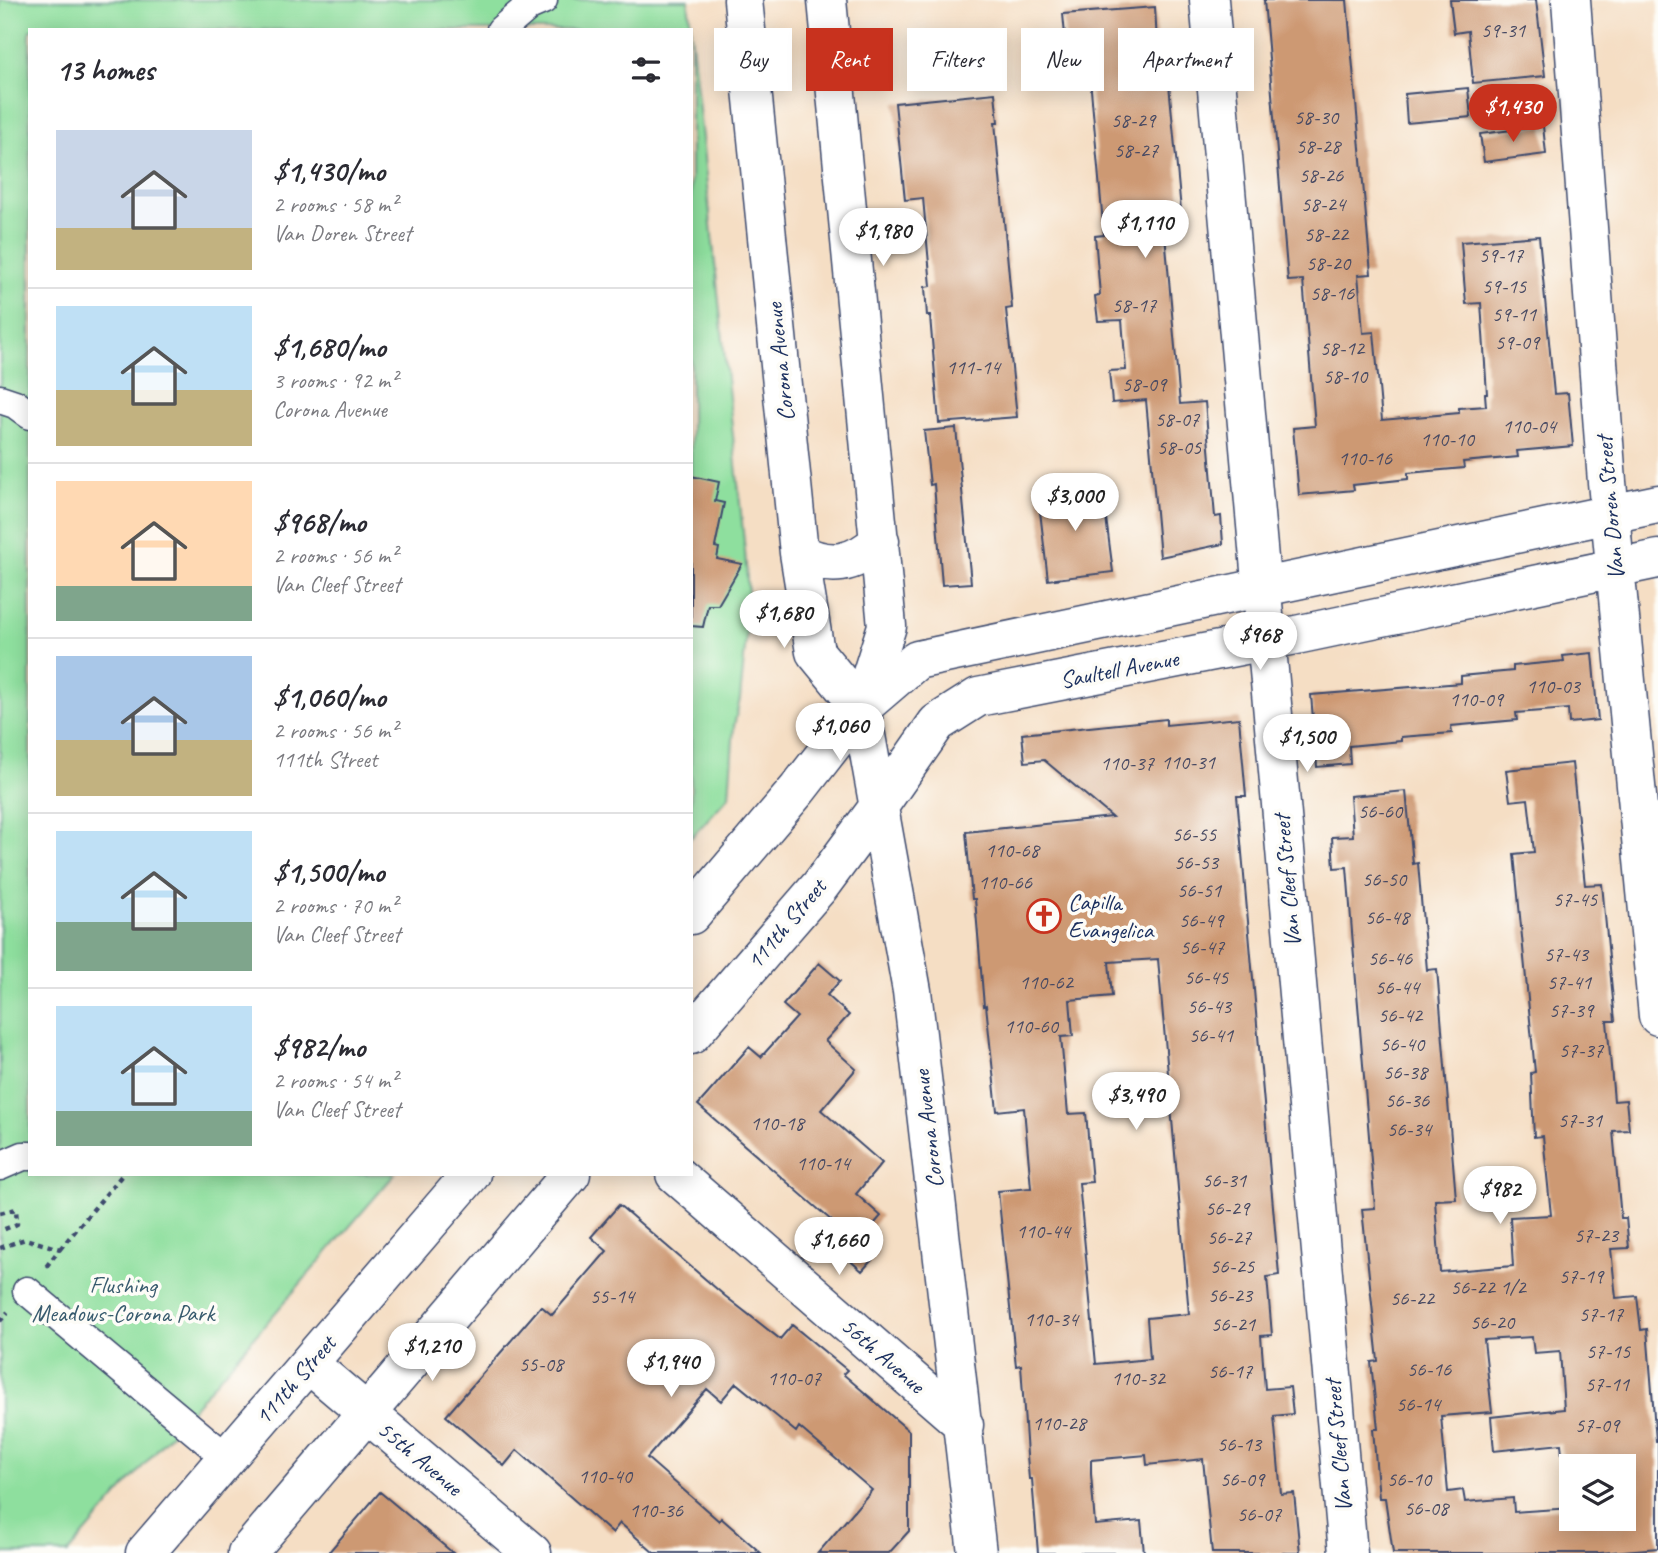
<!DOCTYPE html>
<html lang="en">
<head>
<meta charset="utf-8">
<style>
  body { margin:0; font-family:Caveat,sans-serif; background:#f7f7f7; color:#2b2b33; height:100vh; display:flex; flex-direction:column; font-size:26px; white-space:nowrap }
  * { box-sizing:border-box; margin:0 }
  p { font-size:23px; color:#7c7c81 }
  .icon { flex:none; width:38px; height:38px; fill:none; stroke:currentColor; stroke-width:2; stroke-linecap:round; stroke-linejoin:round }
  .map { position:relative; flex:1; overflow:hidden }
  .panel { position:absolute; left:28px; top:28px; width:665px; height:1148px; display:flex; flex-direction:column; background:#fff; border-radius:0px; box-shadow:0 4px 18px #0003 }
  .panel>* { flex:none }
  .hud { position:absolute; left:714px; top:28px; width:665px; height:63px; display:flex; gap:14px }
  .buttons { position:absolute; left:1559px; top:1454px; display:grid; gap:14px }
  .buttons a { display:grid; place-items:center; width:77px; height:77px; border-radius:0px; background:#fff; box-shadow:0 4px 18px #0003; font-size:35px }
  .price { position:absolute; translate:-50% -60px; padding:0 16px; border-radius:24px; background:#fff; color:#222; font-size:23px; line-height:46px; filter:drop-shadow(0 2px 4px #0008) }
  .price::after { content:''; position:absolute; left:50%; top:42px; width:21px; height:16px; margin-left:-10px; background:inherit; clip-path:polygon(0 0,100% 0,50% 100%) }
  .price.current { background:#c8321e; color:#fff }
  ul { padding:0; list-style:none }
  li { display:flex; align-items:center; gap:21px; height:175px; padding:0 28px }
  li+li { border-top:2px solid #e1e1e2 }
  li span { display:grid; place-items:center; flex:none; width:196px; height:140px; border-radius:0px; color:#555 }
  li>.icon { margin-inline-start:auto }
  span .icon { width:84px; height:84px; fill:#fffc; stroke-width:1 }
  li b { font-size:30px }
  h2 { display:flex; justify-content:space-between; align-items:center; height:84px; padding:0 28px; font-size:30px }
  .tag { padding:0 24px; border-radius:0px; background:#fff; box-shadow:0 4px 18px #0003; font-size:24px; line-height:63px }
  .tag.current { background:#c8321e; color:#fff }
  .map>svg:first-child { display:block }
  .green { fill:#8edf9e; stroke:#54877e; stroke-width:2 }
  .building { fill:#cd9973; fill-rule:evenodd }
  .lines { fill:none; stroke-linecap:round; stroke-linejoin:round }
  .pedestrian-casing { stroke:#3c496d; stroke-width:31 }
  .minor-casing { stroke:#3c496d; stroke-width:41 }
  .path { stroke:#3c496d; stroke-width:4.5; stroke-dasharray:5 5; stroke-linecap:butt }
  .pedestrian { stroke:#fff; stroke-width:28 }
  .minor { stroke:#fff; stroke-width:38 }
  .labels { text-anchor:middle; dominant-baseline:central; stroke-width:7; stroke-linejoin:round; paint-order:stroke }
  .number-label { font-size:21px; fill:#484a63 }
  .street-label { font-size:24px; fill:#1b2f5e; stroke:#fdfcf7 }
  .poi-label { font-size:24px; fill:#1b2f5e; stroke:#fdfcf7; text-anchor:start }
  .park-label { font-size:24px; fill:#385b6e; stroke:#fdfcf7 }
</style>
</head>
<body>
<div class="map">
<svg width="1658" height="1553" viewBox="0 0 1658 1553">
  <rect width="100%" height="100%" fill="#fdfcf7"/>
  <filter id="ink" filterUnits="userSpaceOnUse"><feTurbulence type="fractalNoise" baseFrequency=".0143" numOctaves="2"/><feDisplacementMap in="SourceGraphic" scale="14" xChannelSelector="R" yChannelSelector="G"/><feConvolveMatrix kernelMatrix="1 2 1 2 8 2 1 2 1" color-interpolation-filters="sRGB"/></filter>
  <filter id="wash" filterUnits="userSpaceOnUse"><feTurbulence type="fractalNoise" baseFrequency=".00686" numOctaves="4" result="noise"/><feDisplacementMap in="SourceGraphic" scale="28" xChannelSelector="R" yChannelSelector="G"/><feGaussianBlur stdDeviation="1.57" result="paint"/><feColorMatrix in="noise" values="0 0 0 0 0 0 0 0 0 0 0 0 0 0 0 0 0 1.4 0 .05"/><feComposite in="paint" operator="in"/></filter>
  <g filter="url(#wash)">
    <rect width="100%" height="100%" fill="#f5dec4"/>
    <path class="green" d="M0 0H688L691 30H30V1174H395L68 1553H0Z
      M691 33 745 551 749 608 740 699 734 726 729 796 691 838Z"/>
    <g id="blocks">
      <path class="building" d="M1264 0H1347L1371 274 1358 275 1361 306 1363 333 1374 332 1382 420 1459 413V408L1486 406 1485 394H1487L1481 303 1466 304 1461 242 1539 236 1554 394 1568 393 1573 446 1517 451 1518 457 1463 462 1464 468 1408 473V479L1353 485 1354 490 1299 495 1293 428 1315 426 1303 280 1288 281Z
        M1450 0H1536L1545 76 1473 83 1468 31 1454 33Z
        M1155 7 1157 43 1165 42 1182 221 1164 223 1180 404 1205 402 1215 517 1221 516 1223 544 1160 557 1146 400 1112 403 1109 371 1126 370 1122 320 1098 321 1095 296 1100 295 1095 236 1104 235 1087 45 1066 46 1063 14Z
        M1468 88 1471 117 1407 123 1405 94Z
        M995 93 998 122H995L1012 308 1006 309 1017 417 939 423 930 316H927L925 287 931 286 923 198 905 200 895 103Z
        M1543 126 1546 154 1484 162 1480 134Z
        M956 428 971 583 942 585 934 484 930 485 924 431Z
        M691 476 719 482 715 501 724 503 715 547 719 548 717 559 742 564 718 605H708L703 627 691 626Z
        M1102 487 1113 572 1048 580 1038 494Z
        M1592 653 1598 720 1569 723 1568 709 1516 713 1517 720 1451 726 1452 733 1401 737V741L1349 746 1350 764 1317 767 1311 695 1461 683V676L1513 671V666L1564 661 1563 656Z
        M1239 718 1246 796H1237L1279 1275 1267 1277 1272 1335 1261 1336 1265 1389 1290 1387 1293 1414 1274 1416 1281 1494 1294 1493 1300 1553H1212L1203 1459 1147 1465 1146 1455 1091 1460V1474L1095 1525 1141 1521 1144 1553H1038L1032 1479H1029L1027 1455 1021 1365 1016 1366 998 1191 1031 1188 1024 1108 997 1111 986 1005 984 1006 975 899H972L966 832 1112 817 1044 760 1025 762 1022 734 1166 719V725ZM1158 959 1189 1314 1147 1318 1150 1359 1096 1364 1079 1183 1092 1182 1086 1113 1068 1114 1061 1037 1073 1036 1070 1000 1112 996 1109 962Z
        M1572 763 1585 885 1602 884 1615 1021H1607L1614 1101 1626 1100 1629 1130 1613 1131 1621 1218H1626L1629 1248 1611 1249 1616 1298 1637 1296 1641 1330 1647 1329 1656 1441H1658V1548L1600 1553H1393L1385 1498H1379L1373 1429H1378L1371 1362 1378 1361 1362 1209 1375 1208 1353 945 1347 867 1334 868 1332 837 1353 836 1350 796 1406 791 1413 864 1418 863 1427 970 1437 969 1456 1199 1435 1200 1440 1272 1513 1266 1510 1217 1551 1215 1543 1136 1534 1137 1531 1073 1535 1072 1514 854 1534 852 1531 825 1528 799 1510 801 1506 770ZM1532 1337 1534 1353 1560 1351 1564 1409 1491 1417 1494 1451 1561 1444 1563 1466H1624V1519H1572V1508L1514 1512 1513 1498 1465 1502 1463 1490 1448 1492 1441 1416 1492 1412 1484 1340Z
        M819 963 840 981 827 995 849 1015 825 1041 856 1069 821 1110 882 1163 856 1194 881 1216 862 1238 878 1253 862 1271 820 1234 832 1221 698 1105 749 1047 761 1057 797 1017 783 1005Z
        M619 1205 725 1296 780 1339 792 1325 847 1370 843 1374 909 1431V1531L889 1553H818L872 1490 799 1427 796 1432 736 1383 721 1401 707 1389 647 1458 719 1521 721 1518 761 1553H654L620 1523 612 1533 517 1450 504 1466 446 1416 541 1306 552 1315 607 1251 591 1237Z
        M380 1492 453 1553H328Z"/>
    </g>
  </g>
  <g filter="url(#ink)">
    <use href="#blocks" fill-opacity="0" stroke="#3c496d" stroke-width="2"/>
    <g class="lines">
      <g class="pedestrian-casing">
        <path id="pedestrian" d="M501 30 529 6 543 0
          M0 399 15 404 30 415
          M0 1166 23 1156H30
          M27 1291 227 1458"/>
      </g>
      <g class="minor-casing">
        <path id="minor" d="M743 0 799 553 815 652 861 708
          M827 0 887 626 861 708 912 991 977 1553
          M1209 0 1348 1553
          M1571 0 1607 482 1658 1016
          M799 553C831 569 853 565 880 541
          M691 915 798 789 861 708 917 660 1658 504
          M691 1035 820 886 877 809 937 723 978 697 1296 635 1658 559
          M675 1174 964 1425
          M309 1364 532 1553
          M145 1553 471 1174
          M247 1553 571 1174"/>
      </g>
      <path class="path" d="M0 1213 16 1209 17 1224 0 1231
        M0 1248 25 1239 60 1249 45 1268
        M60 1249 123 1174
        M0 1321 8 1312"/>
      <use href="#pedestrian" class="pedestrian"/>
      <use href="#minor" class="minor"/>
    </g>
  </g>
  <defs>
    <g id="church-ring" transform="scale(1.75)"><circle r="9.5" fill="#fdfcf7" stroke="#c8321e" stroke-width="1.5"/><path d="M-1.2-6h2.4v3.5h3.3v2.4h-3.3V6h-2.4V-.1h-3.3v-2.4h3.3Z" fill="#c8321e"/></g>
  </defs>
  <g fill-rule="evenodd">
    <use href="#church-ring" x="1044" y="916"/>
  </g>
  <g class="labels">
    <g class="number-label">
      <text x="1503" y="30">59-31</text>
      <text x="1316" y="117">58-30</text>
      <text x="1133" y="120">58-29</text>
      <text x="1318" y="146">58-28</text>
      <text x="1136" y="150">58-27</text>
      <text x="1321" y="175">58-26</text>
      <text x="1323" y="204">58-24</text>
      <text x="1326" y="234">58-22</text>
      <text x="1501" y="255">59-17</text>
      <text x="1328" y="263">58-20</text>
      <text x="1504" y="286">59-15</text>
      <text x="1332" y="293">58-16</text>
      <text x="1134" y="305">58-17</text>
      <text x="1514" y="314">59-11</text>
      <text x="1517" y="342">59-09</text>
      <text x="1342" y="348">58-12</text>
      <text x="973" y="367">111-14</text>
      <text x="1345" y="376">58-10</text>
      <text x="1144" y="384">58-09</text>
      <text x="1177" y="419">58-07</text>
      <text x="1529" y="426">110-04</text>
      <text x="1447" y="439">110-10</text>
      <text x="1179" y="447">58-05</text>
      <text x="1365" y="458">110-16</text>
      <text x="1553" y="686">110-03</text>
      <text x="1476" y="699">110-09</text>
      <text x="1188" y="762">110-31</text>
      <text x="1127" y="763">110-37</text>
      <text x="1380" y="811">56-60</text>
      <text x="1194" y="834">56-55</text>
      <text x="1012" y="850">110-68</text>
      <text x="1196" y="862">56-53</text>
      <text x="1384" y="879">56-50</text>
      <text x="1005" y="882">110-66</text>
      <text x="1199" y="890">56-51</text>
      <text x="1575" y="899">57-45</text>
      <text x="1387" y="917">56-48</text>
      <text x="1201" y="920">56-49</text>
      <text x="1202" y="947">56-47</text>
      <text x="1566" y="954">57-43</text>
      <text x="1390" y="958">56-46</text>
      <text x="1206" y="977">56-45</text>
      <text x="1046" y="982">110-62</text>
      <text x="1569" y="982">57-41</text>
      <text x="1397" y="987">56-44</text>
      <text x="1209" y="1006">56-43</text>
      <text x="1571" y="1010">57-39</text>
      <text x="1400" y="1015">56-42</text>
      <text x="1031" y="1026">110-60</text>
      <text x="1211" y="1035">56-41</text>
      <text x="1402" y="1044">56-40</text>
      <text x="1581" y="1050">57-37</text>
      <text x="1405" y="1072">56-38</text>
      <text x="1407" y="1100">56-36</text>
      <text x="1580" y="1120">57-31</text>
      <text x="777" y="1123">110-18</text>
      <text x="1409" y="1129">56-34</text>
      <text x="823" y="1163">110-14</text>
      <text x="1224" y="1180">56-31</text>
      <text x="1227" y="1208">56-29</text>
      <text x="1043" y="1231">110-44</text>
      <text x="1596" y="1235">57-23</text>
      <text x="1229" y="1237">56-27</text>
      <text x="1232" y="1266">56-25</text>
      <text x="1581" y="1276">57-19</text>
      <text x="1488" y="1287">56-22 1/2</text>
      <text x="1230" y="1295">56-23</text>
      <text x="612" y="1296">55-14</text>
      <text x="1412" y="1298">56-22</text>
      <text x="1601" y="1314">57-17</text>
      <text x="1051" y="1319">110-34</text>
      <text x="1492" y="1322">56-20</text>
      <text x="1233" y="1324">56-21</text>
      <text x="1608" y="1351">57-15</text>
      <text x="541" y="1364">55-08</text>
      <text x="1429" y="1369">56-16</text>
      <text x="1230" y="1371">56-17</text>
      <text x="794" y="1378">110-07</text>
      <text x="1138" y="1378">110-32</text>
      <text x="1607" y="1384">57-11</text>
      <text x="1418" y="1404">56-14</text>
      <text x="1059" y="1423">110-28</text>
      <text x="1597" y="1425">57-09</text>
      <text x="1239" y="1444">56-13</text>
      <text x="605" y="1476">110-40</text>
      <text x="1242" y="1479">56-09</text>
      <text x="1409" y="1479">56-10</text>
      <text x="1426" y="1508">56-08</text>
      <text x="656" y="1510">110-36</text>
      <text x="1259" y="1514">56-07</text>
    </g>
    <g class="street-label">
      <text transform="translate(780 362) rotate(-96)">Corona Avenue</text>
      <text transform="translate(1610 508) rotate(-95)">Van Doren Street</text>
      <text transform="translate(1119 669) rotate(-11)">Saultell Avenue</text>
      <text transform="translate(1287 881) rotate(-95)">Van Cleef Street</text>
      <text transform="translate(786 924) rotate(-50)">111th Street</text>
      <text transform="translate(928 1129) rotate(-97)">Corona Avenue</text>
      <text transform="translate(883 1355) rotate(41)">56th Avenue</text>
      <text transform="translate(295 1380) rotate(-49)">111th Street</text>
      <text transform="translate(1338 1446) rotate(-95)">Van Cleef Street</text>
      <text transform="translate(420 1458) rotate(40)">55th Avenue</text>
    </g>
    <g class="poi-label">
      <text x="1068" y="902">Capilla<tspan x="1068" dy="28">Evangelica</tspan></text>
    </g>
    <g class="park-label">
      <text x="123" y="1285">Flushing<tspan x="123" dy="28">Meadows-Corona Park</tspan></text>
    </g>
  </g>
</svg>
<div class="buttons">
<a><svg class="icon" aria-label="layers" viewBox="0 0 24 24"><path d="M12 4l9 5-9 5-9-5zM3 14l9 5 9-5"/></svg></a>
</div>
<b class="price current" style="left:1513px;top:144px">$1,430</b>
<b class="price" style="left:1145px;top:260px">$1,110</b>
<b class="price" style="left:883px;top:268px">$1,980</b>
<b class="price" style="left:1075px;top:533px">$3,000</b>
<b class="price" style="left:784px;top:650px">$1,680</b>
<b class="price" style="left:1260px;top:672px">$968</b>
<b class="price" style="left:840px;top:763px">$1,060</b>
<b class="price" style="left:1307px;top:774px">$1,500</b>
<b class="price" style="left:1136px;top:1132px">$3,490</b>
<b class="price" style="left:1500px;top:1226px">$982</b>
<b class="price" style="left:839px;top:1277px">$1,660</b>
<b class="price" style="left:432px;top:1383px">$1,210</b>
<b class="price" style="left:671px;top:1399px">$1,940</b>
<div class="hud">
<a class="tag">Buy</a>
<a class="tag current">Rent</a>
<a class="tag">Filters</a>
<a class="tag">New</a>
<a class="tag">Apartment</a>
</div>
<section class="panel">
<h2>13 homes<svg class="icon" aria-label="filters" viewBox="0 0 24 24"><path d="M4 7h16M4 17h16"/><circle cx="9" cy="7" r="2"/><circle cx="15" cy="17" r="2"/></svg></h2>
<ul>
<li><span style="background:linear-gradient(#c9d6e8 70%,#c2b280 0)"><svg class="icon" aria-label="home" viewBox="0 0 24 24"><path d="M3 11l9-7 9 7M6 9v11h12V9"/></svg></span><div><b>$1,430/mo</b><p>2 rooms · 58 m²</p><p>Van Doren Street</p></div></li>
<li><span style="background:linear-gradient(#bfe0f5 60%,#c2b280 0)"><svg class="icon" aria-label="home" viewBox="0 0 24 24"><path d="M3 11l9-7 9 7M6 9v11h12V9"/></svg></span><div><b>$1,680/mo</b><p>3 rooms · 92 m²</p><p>Corona Avenue</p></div></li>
<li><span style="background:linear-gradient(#ffd9b3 75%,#7fa58c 0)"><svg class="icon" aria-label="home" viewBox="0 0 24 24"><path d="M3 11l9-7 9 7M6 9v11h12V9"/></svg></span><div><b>$968/mo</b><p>2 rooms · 56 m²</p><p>Van Cleef Street</p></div></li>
<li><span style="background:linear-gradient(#a9c7e8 60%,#c2b280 0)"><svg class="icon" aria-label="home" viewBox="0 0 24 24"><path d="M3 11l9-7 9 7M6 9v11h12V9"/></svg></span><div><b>$1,060/mo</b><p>2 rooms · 56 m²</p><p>111th Street</p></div></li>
<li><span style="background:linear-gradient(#bfe0f5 65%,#7fa58c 0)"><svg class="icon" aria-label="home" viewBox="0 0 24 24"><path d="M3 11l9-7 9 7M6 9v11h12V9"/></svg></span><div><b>$1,500/mo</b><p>2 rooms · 70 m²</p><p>Van Cleef Street</p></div></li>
<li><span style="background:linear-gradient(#bfe0f5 75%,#7fa58c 0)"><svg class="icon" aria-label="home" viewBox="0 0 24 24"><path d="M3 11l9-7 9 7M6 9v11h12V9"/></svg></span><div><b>$982/mo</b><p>2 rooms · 54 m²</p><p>Van Cleef Street</p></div></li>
</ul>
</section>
</div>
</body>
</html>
